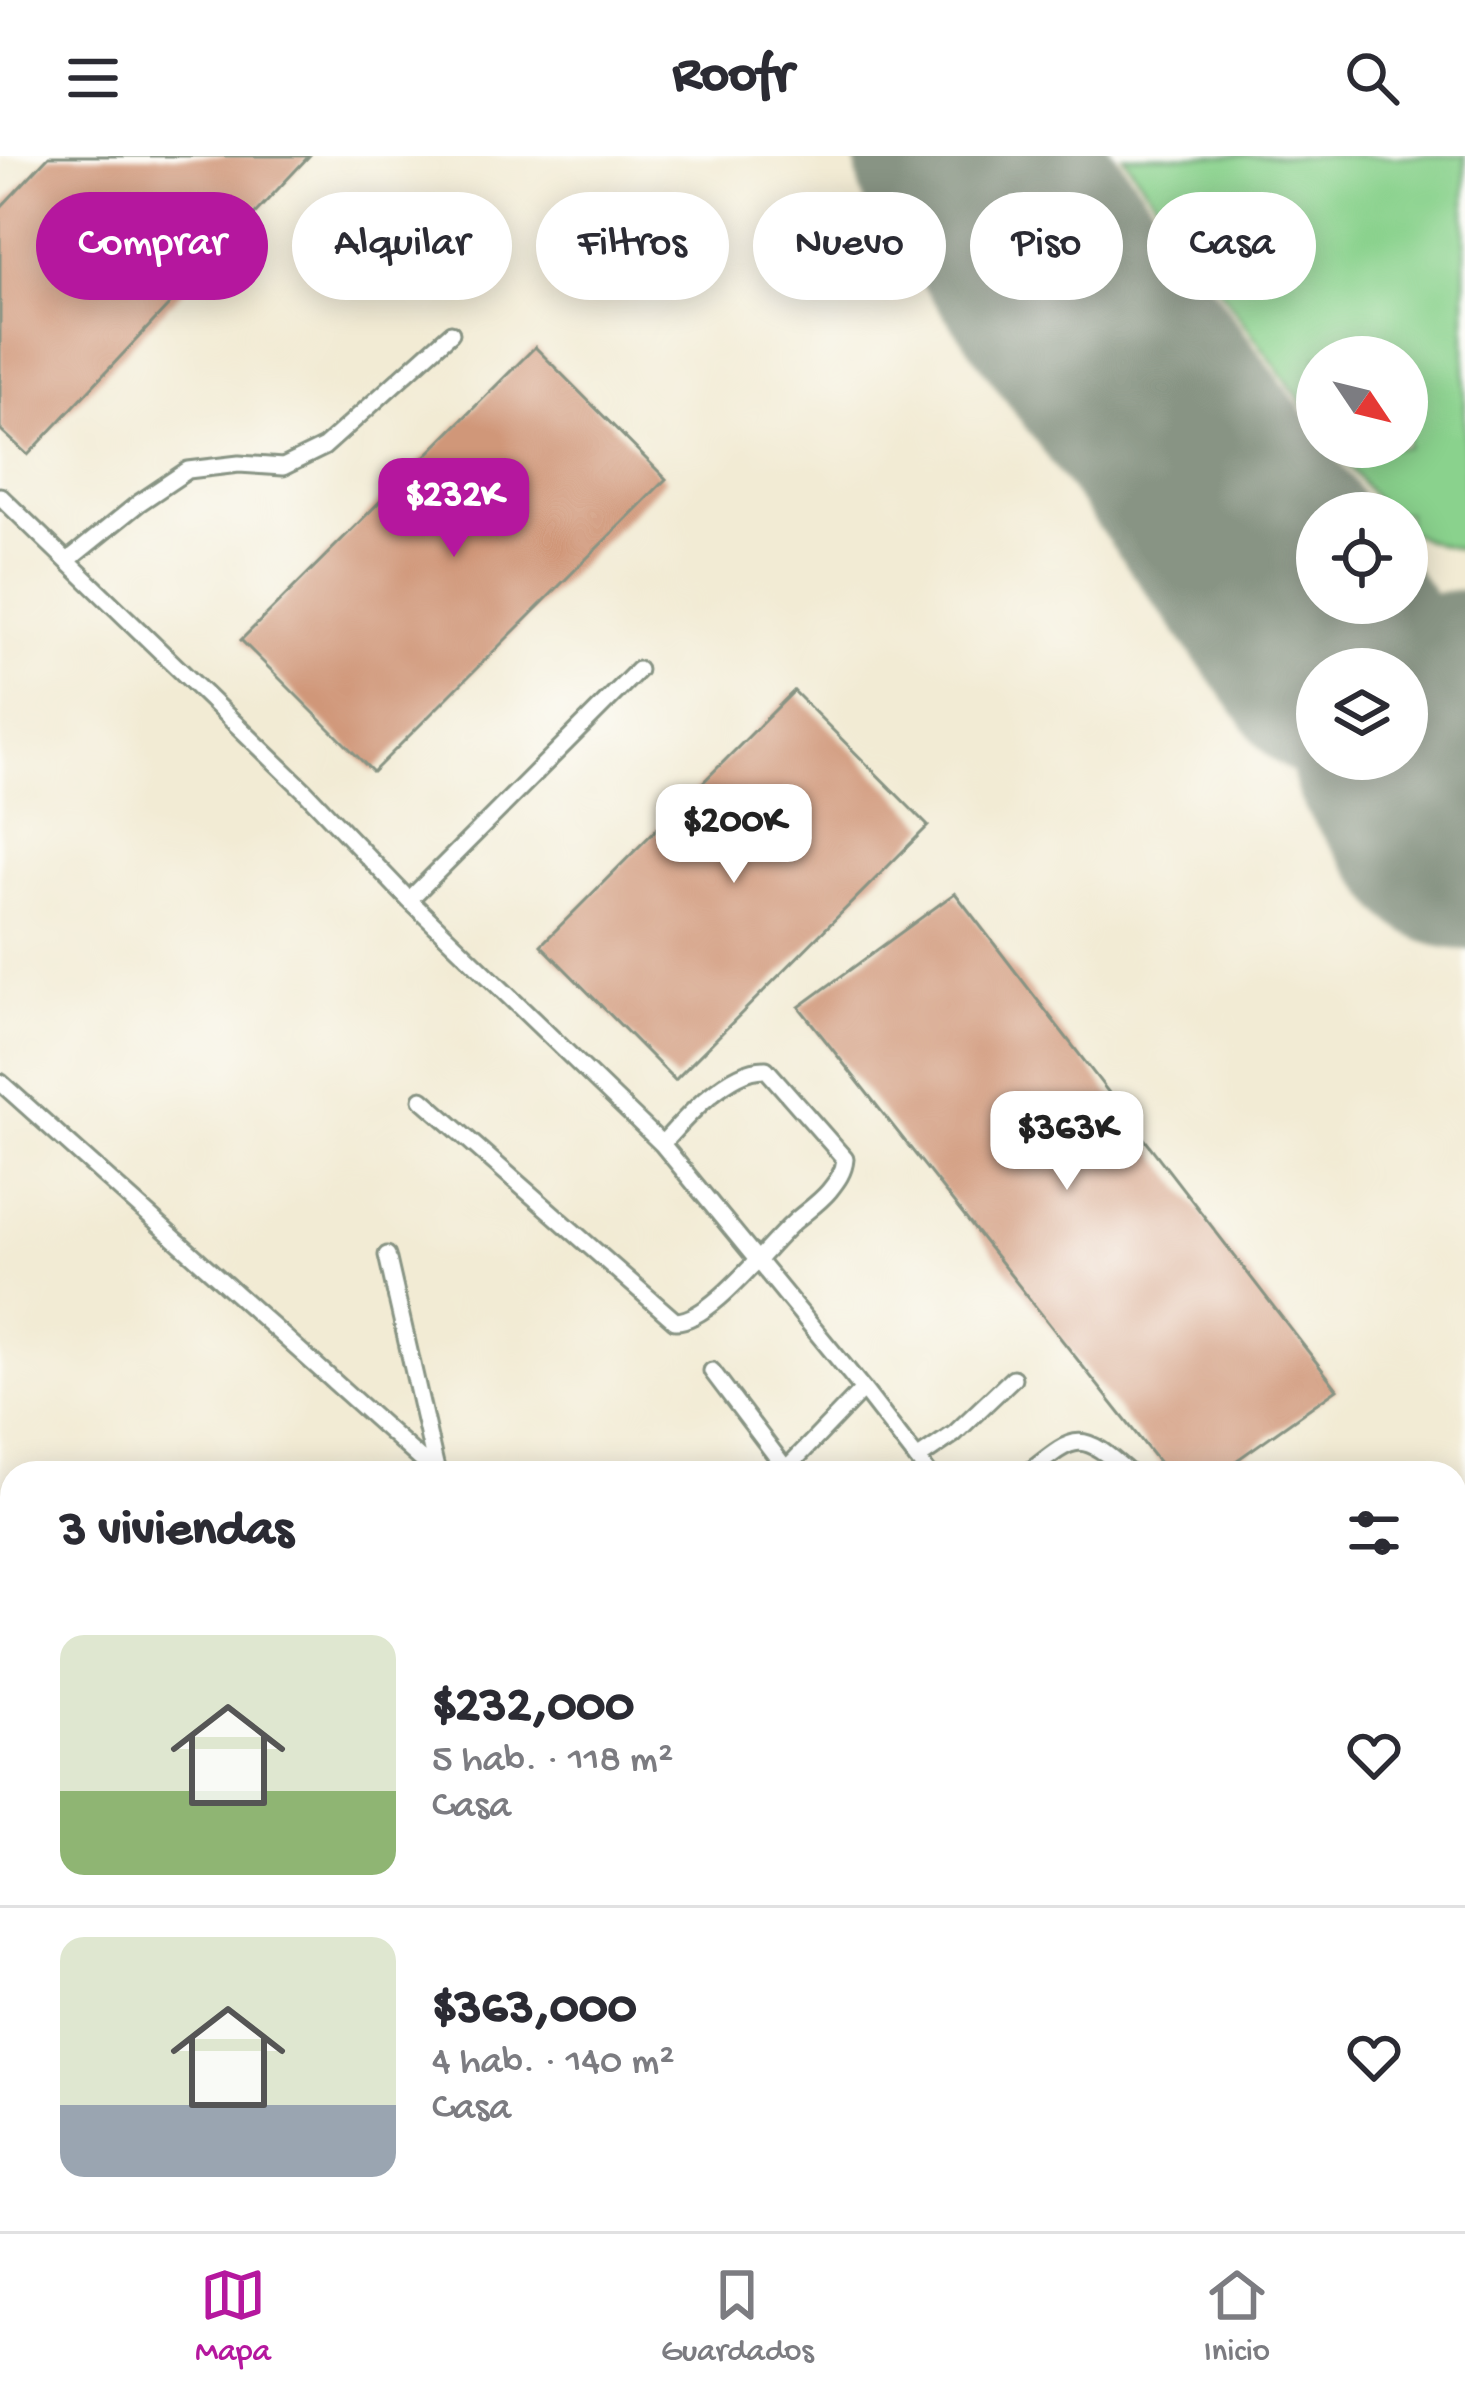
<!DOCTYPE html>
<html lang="es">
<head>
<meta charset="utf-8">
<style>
  body { margin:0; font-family:"Gochi Hand",sans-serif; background:#f7f7f7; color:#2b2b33; height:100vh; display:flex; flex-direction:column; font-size:45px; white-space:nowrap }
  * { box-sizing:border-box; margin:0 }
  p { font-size:39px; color:#7c7c81 }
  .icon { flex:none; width:66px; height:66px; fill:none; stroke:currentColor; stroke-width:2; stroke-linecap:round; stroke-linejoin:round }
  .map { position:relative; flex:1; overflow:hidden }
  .side { position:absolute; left:0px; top:1305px; width:1467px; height:771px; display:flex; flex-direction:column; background:#fff; border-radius:36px 36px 0 0; box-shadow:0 6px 30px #0003 }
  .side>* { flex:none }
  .top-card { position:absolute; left:36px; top:36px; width:1395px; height:108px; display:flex; gap:24px }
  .needle { width:78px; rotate:125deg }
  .fabs { position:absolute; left:1296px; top:180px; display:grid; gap:24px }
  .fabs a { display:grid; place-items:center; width:132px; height:132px; border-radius:50%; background:#fff; box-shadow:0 6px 30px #0003; font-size:60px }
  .price { position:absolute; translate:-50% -102px; padding:0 27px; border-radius:24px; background:#fff; color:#222; font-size:39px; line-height:78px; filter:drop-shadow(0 3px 6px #0008) }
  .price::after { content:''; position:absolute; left:50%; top:72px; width:36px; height:27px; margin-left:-18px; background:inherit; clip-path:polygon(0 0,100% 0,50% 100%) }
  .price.on { background:#b5179e; color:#fff }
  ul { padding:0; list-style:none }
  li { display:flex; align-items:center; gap:36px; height:300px; padding:0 60px }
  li+li { border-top:3px solid #e1e1e2 }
  li span { display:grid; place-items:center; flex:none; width:336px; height:240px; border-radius:24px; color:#555 }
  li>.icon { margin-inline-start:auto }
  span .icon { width:144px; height:144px; fill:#fffc; stroke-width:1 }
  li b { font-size:51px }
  h2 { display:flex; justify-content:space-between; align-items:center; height:144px; padding:0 60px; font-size:51px }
  .tag { padding:0 42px; border-radius:54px; background:#fff; box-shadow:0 6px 30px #0003; font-size:42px; line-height:108px }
  .tag.on { background:#b5179e; color:#fff }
  header { display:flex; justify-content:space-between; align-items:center; height:156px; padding:0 60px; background:#fff; font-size:54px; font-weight:700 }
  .menu { display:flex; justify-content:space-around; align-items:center; height:168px; border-top:3px solid #e1e1e2; background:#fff; font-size:33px; color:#7c7c81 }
  .menu a { display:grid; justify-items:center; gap:6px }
  .menu .on { color:#b5179e }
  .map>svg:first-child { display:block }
  .green { fill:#8ad28d; stroke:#548860; stroke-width:3 }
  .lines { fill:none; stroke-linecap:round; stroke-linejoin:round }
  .taxiway { stroke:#889484; stroke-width:93 }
  .runway { stroke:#889484; stroke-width:234 }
  .building { fill:#d09779 }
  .service-casing { stroke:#889484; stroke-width:21 }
  .minor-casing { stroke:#889484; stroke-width:36 }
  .path { stroke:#889484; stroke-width:6; stroke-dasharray:3 9; stroke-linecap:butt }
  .service { stroke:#fff; stroke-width:15 }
  .minor { stroke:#fff; stroke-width:30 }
</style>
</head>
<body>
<header><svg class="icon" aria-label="menu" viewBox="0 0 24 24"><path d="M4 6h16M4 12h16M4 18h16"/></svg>Roofr<svg class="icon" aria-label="search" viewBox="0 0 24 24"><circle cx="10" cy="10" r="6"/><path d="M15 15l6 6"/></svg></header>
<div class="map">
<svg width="1465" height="2075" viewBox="0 0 1465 2075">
  <rect width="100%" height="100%" fill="#fdfcf7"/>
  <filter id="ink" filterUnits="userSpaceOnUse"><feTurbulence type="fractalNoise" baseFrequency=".00833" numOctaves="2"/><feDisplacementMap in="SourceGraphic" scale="24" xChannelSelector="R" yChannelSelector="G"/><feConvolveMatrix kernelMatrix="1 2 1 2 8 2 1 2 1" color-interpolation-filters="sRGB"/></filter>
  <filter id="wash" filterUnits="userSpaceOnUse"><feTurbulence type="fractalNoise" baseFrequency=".004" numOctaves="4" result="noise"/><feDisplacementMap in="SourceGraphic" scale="48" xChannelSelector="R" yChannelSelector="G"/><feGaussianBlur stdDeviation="2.7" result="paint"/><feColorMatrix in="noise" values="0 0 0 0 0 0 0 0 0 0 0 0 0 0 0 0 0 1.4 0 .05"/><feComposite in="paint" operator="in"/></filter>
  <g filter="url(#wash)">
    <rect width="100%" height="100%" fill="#f2ebd4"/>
    <path class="green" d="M1123 0H1465V395C1444 390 1424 386 1407 373V357H1386L1334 291H1407V201H1317V267Z"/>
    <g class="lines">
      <path class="taxiway" d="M1299 450C1351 471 1409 490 1465 480
        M1465 539C1455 583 1453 612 1465 656"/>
      <path class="runway" d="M972 0 1346 513
        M1407 597 1465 677"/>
    </g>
    <g id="blocks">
      <path class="building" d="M49 0H309L28 299 0 273V52Z
        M535 191 666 323 373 616 241 484Z
        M794 535 928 670 675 924 541 789Z
        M955 737 1337 1233 1219 1317H1167L799 851Z
        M607 2064H637L662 2075H601Z"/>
    </g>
  </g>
  <g filter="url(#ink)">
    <use href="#blocks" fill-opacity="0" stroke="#889484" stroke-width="3"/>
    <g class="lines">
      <g class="service-casing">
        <path id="service" d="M0 340 304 634 409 744 662 988 863 1233 928 1317
          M67 405 139 347 188 314 239 308 283 311 324 291 451 177
          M409 744 638 514
          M0 926 436 1317
          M422 943 675 1165C710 1166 767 1090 794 1066 805 1056 819 1047 829 1035 837 1025 844 1016 845 1003L766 913C729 912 685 962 662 988
          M387 1099 437 1317
          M712 1215 786 1313 784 1317
          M917 1303 954 1278 1013 1222
          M788 1317 786 1313 863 1233
          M1028 1317C1077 1278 1080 1274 1129 1317
          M375 2064 379 2075"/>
      </g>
      <g class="minor-casing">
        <path id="minor" d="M0 1516 12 1524
          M0 1991 12 1987
          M173 2064 176 2075
          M1016 2064 1019 2075
          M1220 2064 1222 2075
          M520 2075 528 2064"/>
      </g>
      <path class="path" d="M1455 1483 1465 1497
        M1455 1809 1465 1802
        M1455 1918 1462 1917 1465 1912
        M1455 1994 1465 1991
        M1342 2064 1345 2075"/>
      <use href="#service" class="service"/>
      <use href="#minor" class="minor"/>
    </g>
  </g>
</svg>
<div class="fabs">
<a><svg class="needle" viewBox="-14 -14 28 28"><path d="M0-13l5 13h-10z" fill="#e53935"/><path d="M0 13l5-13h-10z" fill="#7c7c81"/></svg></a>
<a><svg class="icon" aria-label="locate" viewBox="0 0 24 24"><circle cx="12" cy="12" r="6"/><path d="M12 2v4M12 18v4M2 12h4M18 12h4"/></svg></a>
<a><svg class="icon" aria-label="layers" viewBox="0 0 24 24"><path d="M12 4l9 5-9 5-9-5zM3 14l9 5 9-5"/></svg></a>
</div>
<b class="price on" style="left:454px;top:404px">$232K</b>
<b class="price" style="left:734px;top:730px">$200K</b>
<b class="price" style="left:1067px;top:1037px">$363K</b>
<div class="top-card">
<a class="tag on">Comprar</a>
<a class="tag">Alquilar</a>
<a class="tag">Filtros</a>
<a class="tag">Nuevo</a>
<a class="tag">Piso</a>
<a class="tag">Casa</a>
</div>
<section class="side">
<h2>3 viviendas<svg class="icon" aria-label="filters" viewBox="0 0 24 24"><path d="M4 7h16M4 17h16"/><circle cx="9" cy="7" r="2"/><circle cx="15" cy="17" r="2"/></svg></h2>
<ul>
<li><span style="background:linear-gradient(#dfe7d0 65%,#8fb573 0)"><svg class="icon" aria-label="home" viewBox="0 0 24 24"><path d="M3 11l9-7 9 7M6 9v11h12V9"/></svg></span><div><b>$232,000</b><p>5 hab. · 118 m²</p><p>Casa</p></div><svg class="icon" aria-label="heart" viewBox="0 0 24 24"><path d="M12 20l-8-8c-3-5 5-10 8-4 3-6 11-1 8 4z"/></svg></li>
<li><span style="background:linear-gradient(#dfe7d0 70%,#9aa5b1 0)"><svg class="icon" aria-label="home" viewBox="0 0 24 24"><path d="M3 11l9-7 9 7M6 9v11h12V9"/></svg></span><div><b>$363,000</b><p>4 hab. · 140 m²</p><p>Casa</p></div><svg class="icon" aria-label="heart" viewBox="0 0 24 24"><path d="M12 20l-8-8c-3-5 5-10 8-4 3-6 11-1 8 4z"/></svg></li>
</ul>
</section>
</div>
<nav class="menu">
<a class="on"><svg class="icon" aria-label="map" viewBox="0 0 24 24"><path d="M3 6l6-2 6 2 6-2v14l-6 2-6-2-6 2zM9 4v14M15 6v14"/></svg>Mapa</a>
<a><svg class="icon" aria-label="saved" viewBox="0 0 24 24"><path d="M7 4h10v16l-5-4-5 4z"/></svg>Guardados</a>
<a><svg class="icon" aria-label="home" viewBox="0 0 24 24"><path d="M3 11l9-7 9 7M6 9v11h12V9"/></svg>Inicio</a>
</nav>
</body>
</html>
